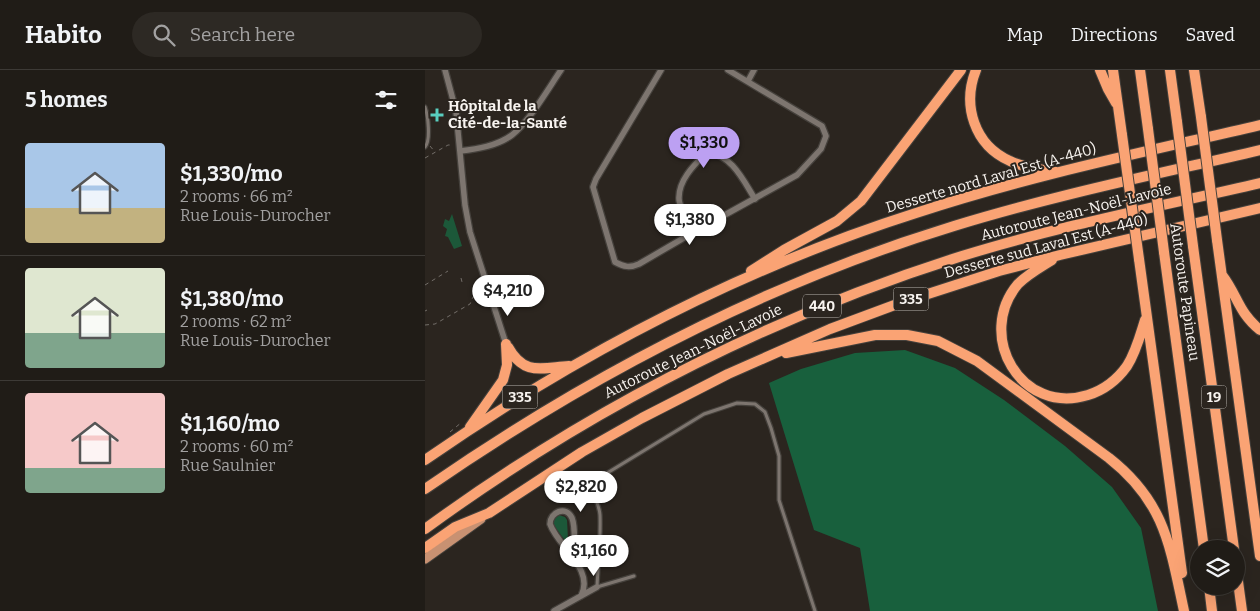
<!DOCTYPE html>
<html lang="en">
<head>
<meta charset="utf-8">
<style>
  body { margin:0; font-family:Bitter,serif; background:#2d2924; color:#f1f3f6; height:100vh; display:flex; flex-direction:column; font-size:19px; white-space:nowrap }
  * { box-sizing:border-box; margin:0 }
  p { font-size:16px; color:#a2a1a1 }
  .icon { flex:none; width:28px; height:28px; fill:none; stroke:currentColor; stroke-width:2; stroke-linecap:round; stroke-linejoin:round }
  .map { position:relative; flex:1; overflow:hidden }
  .panel { display:flex; flex-direction:column; background:#201c17; width:425px }
  .panel>* { flex:none }
  .buttons { position:absolute; left:765px; top:470px; display:grid; gap:10px }
  .buttons a { display:grid; place-items:center; width:55px; height:55px; border-radius:50%; background:#201c17; box-shadow:0 5px 20px #0002,0 0 0 1px #3d3a36; font-size:25px }
  .price { position:absolute; translate:-50% -42px; padding:0 11px; border-radius:18px; background:#fff; color:#222; font-size:16px; line-height:32px; filter:drop-shadow(0 1px 2px #0008) }
  .price::after { content:''; position:absolute; left:50%; top:30px; width:15px; height:11px; margin-left:-8px; background:inherit; clip-path:polygon(0 0,100% 0,50% 100%) }
  .price.on { background:#bca0f2; color:#111 }
  ul { padding:0; list-style:none }
  li { display:flex; align-items:center; gap:15px; height:125px; padding:0 25px }
  li+li { border-top:1px solid #3d3a36 }
  li span { display:grid; place-items:center; flex:none; width:140px; height:100px; border-radius:5px; color:#555 }
  li>.icon { margin-inline-start:auto }
  span .icon { width:60px; height:60px; fill:#fffc; stroke-width:1 }
  li b { font-size:21px }
  h2 { display:flex; justify-content:space-between; align-items:center; height:60px; padding:0 25px; font-size:21px }
  header { display:flex; align-items:center; gap:30px; box-sizing:border-box; height:70px; padding:0 25px; background:#201c17; border-bottom:1px solid #3d3a36 }
  header strong { font-size:24px }
  nav { display:flex; gap:28px; margin-inline-start:auto; font-size:18px }
  .search { width:350px; height:45px; background:#2d2924; display:flex; align-items:center; gap:12px; box-sizing:border-box; padding:0 18px; border-radius:28px; color:#a2a1a1; font-size:19px }
  main { display:flex; flex:1; min-height:0 }
  .map>svg:first-child { display:block }
  .green { fill:#1c5839 }
  .forest { fill:#18603d }
  .lines { fill:none; stroke-linecap:round; stroke-linejoin:round }
  .lane-casing { stroke:#45413c; stroke-width:5.5 }
  .street-casing { stroke:#45413c; stroke-width:8 }
  .primary-casing { stroke:#45413c; stroke-width:11 }
  .highway-casing { stroke:#45413c; stroke-width:12 }
  .path { stroke:#736e69; stroke-width:1; stroke-dasharray:4 4; stroke-linecap:butt }
  .lane { stroke:#7d756f; stroke-width:3 }
  .street { stroke:#7d756f; stroke-width:5.5 }
  .primary { stroke:#c89172; stroke-width:9 }
  .highway { stroke:#faa374; stroke-width:10 }
  .highway-bridge-casing { stroke:#45413c; stroke-width:12; stroke-linecap:butt }
  .highway-bridge { stroke:#faa374; stroke-width:10 }
  .poi-dot { fill:#59cebf; stroke:#2b251f; stroke-width:2 }
  .labels { text-anchor:middle; dominant-baseline:central; stroke-width:4; stroke-linejoin:round; paint-order:stroke }
  .shield { fill:#2b251f; stroke:#bab6b1; stroke-width:1 }
  .shield-label { font-size:14px; font-weight:bold; fill:#f8f4f0 }
  .poi-label { font-size:15px; font-weight:bold; fill:#f8f4f0; stroke:#2b251f; text-anchor:start }
  .street-label { font-size:15px; fill:#f8f4f0; stroke:#2b251f }
</style>
</head>
<body>
<header>
<strong>Habito</strong>
<div class="search"><svg class="icon" aria-label="search" viewBox="0 0 24 24"><circle cx="10" cy="10" r="6"/><path d="M15 15l6 6"/></svg>Search here</div>
<nav><a>Map</a><a>Directions</a><a>Saved</a></nav>
</header>
<main>
<section class="panel">
<h2>5 homes<svg class="icon" aria-label="filters" viewBox="0 0 24 24"><path d="M4 7h16M4 17h16"/><circle cx="9" cy="7" r="2"/><circle cx="15" cy="17" r="2"/></svg></h2>
<ul>
<li><span style="background:linear-gradient(#a9c7e8 65%,#c2b280 0)"><svg class="icon" aria-label="home" viewBox="0 0 24 24"><path d="M3 11l9-7 9 7M6 9v11h12V9"/></svg></span><div><b>$1,330/mo</b><p>2 rooms · 66 m²</p><p>Rue Louis-Durocher</p></div></li>
<li><span style="background:linear-gradient(#dfe7d0 65%,#7fa58c 0)"><svg class="icon" aria-label="home" viewBox="0 0 24 24"><path d="M3 11l9-7 9 7M6 9v11h12V9"/></svg></span><div><b>$1,380/mo</b><p>2 rooms · 62 m²</p><p>Rue Louis-Durocher</p></div></li>
<li><span style="background:linear-gradient(#f6c9c9 75%,#7fa58c 0)"><svg class="icon" aria-label="home" viewBox="0 0 24 24"><path d="M3 11l9-7 9 7M6 9v11h12V9"/></svg></span><div><b>$1,160/mo</b><p>2 rooms · 60 m²</p><p>Rue Saulnier</p></div></li>
</ul>
</section>
<div class="map">
<svg width="835" height="541" viewBox="0 0 835 541">
  <rect width="100%" height="100%" fill="#2b251f"/>
  <path class="green" d="M27 144 37 176 29 179 23 167 20 166 22 159 18 156 20 149 24 151Z
    M134 445 140 447 142 450 143 469 141 472 128 454 129 449Z"/>
  <path class="forest" d="M480 280 530 298 579 330 640 376 687 417 716 458 733 541H445L435 478 389 460 344 313 376 299 430 283Z"/>
  <g class="lines">
    <g class="lane-casing">
      <path id="lane" d="M0 37C3 46 6 70 0 77
        M209 506 172 517C173 493 176 469 175 445 174 430 162 422 174 408L279 344 312 333 330 334 340 342 346 358 354 386V430L390 541"/>
    </g>
    <g class="street-casing">
      <path id="street" d="M20 0 31 41 40 135 45 162 81 274
        M236 0 171 109 168 117 190 192C199 197 205 198 214 194L269 162 372 105 396 79 401 66 397 56 303 0
        M323 11 329 0
        M35 81C52 79 72 76 87 65 104 52 123 19 136 0
        M269 162C265 154 254 137 254 129 253 110 270 94 282 82 307 85 318 110 330 129
        M149 489C149 478 151 458 147 448 141 435 125 442 125 454 133 477 170 499 156 526
        M129 541 172 517"/>
    </g>
    <g class="primary-casing">
      <path id="primary" d="M0 489 56 449"/>
    </g>
    <g class="highway-casing">
      <path id="highway" d="M551 0C537 35 549 75 585 91 599 98 615 99 630 102
        M675 0 683 19 691 33
        M688 0 697 65
        M715 0 723 59
        M745 0 752 52
        M769 0 776 47
        M792 170 835 486
        M768 176 809 479
        M739 182 779 479
        M714 189 757 503
        M627 190C616 197 603 204 593 214 550 265 596 346 663 325 679 320 692 310 702 296 711 282 715 266 720 250
        M326 201 359 180 412 151 436 131 536 0
        M797 205C813 226 813 242 835 260
        M83 277C99 306 116 298 144 296
        M361 283 450 265H482L513 271 552 291 684 388C740 432 745 476 759 541
        M45 357 78 310 82 295 81 274
        M0 390C151 285 315 199 491 143 603 106 720 82 835 55
        M0 419C163 306 339 214 529 156 630 125 733 104 835 80
        M0 459C164 339 344 247 537 186 634 156 736 136 835 113
        M0 478 30 457 64 443 157 382 217 348 303 304 405 259 475 233 574 201 635 185 835 138
        M811 497 817 541
        M784 516 787 541"/>
    </g>
    <path class="path" d="M5 76 10 82
      M0 88 23 75H28
      M36 208 37 212
      M0 215 23 201
      M0 241 2 240
      M0 255 10 254 45 234 48 227
      M25 362 37 352"/>
    <use href="#lane" class="lane"/>
    <use href="#street" class="street"/>
    <use href="#primary" class="primary"/>
    <use href="#highway" class="highway"/>
    <g class="highway-bridge-casing">
      <path id="highway-bridge" d="M776 47 792 170
        M752 52 768 176
        M723 59 739 182
        M697 65 714 189"/>
    </g>
    <use href="#highway-bridge" class="highway-bridge"/>
  </g>
  <path class="poi-dot" d="M9.5 37.5h5v5h5v5h-5v5h-5v-5h-5v-5h5z"/>
  <g class="labels">
    <g class="shield">
      <rect x="468.5" y="217.5" width="35" height="23" rx="4"/>
      <rect x="378" y="224.5" width="38" height="23" rx="4"/>
      <rect x="77.5" y="315.5" width="35" height="23" rx="4"/>
      <rect x="776.5" y="315.5" width="25" height="23" rx="4"/>
    </g>
    <g class="shield-label">
      <text x="486" y="229">335</text>
      <text x="397" y="236">440</text>
      <text x="95" y="327">335</text>
      <text x="789" y="327">19</text>
    </g>
    <g class="poi-label">
      <text x="23" y="36">Hôpital de la<tspan x="23" dy="17">Cité-de-la-Santé</tspan></text>
    </g>
    <g class="street-label">
      <text transform="translate(566 108) rotate(-16)">Desserte nord Laval Est (A-440)</text>
      <text transform="translate(651 142) rotate(-14)">Autoroute Jean-Noël-Lavoie</text>
      <text transform="translate(621 176) rotate(-15)">Desserte sud Laval Est (A-440)</text>
      <text transform="translate(760 222) rotate(82)">Autoroute Papineau</text>
      <text transform="translate(268 281) rotate(-26)">Autoroute Jean-Noël-Lavoie</text>
    </g>
  </g>
</svg>
<div class="buttons">
<a><svg class="icon" aria-label="layers" viewBox="0 0 24 24"><path d="M12 4l9 5-9 5-9-5zM3 14l9 5 9-5"/></svg></a>
</div>
<b class="price on" style="left:279px;top:99px">$1,330</b>
<b class="price" style="left:265px;top:176px">$1,380</b>
<b class="price" style="left:83px;top:247px">$4,210</b>
<b class="price" style="left:156px;top:443px">$2,820</b>
<b class="price" style="left:169px;top:507px">$1,160</b>
</div>
</main>
</body>
</html>
